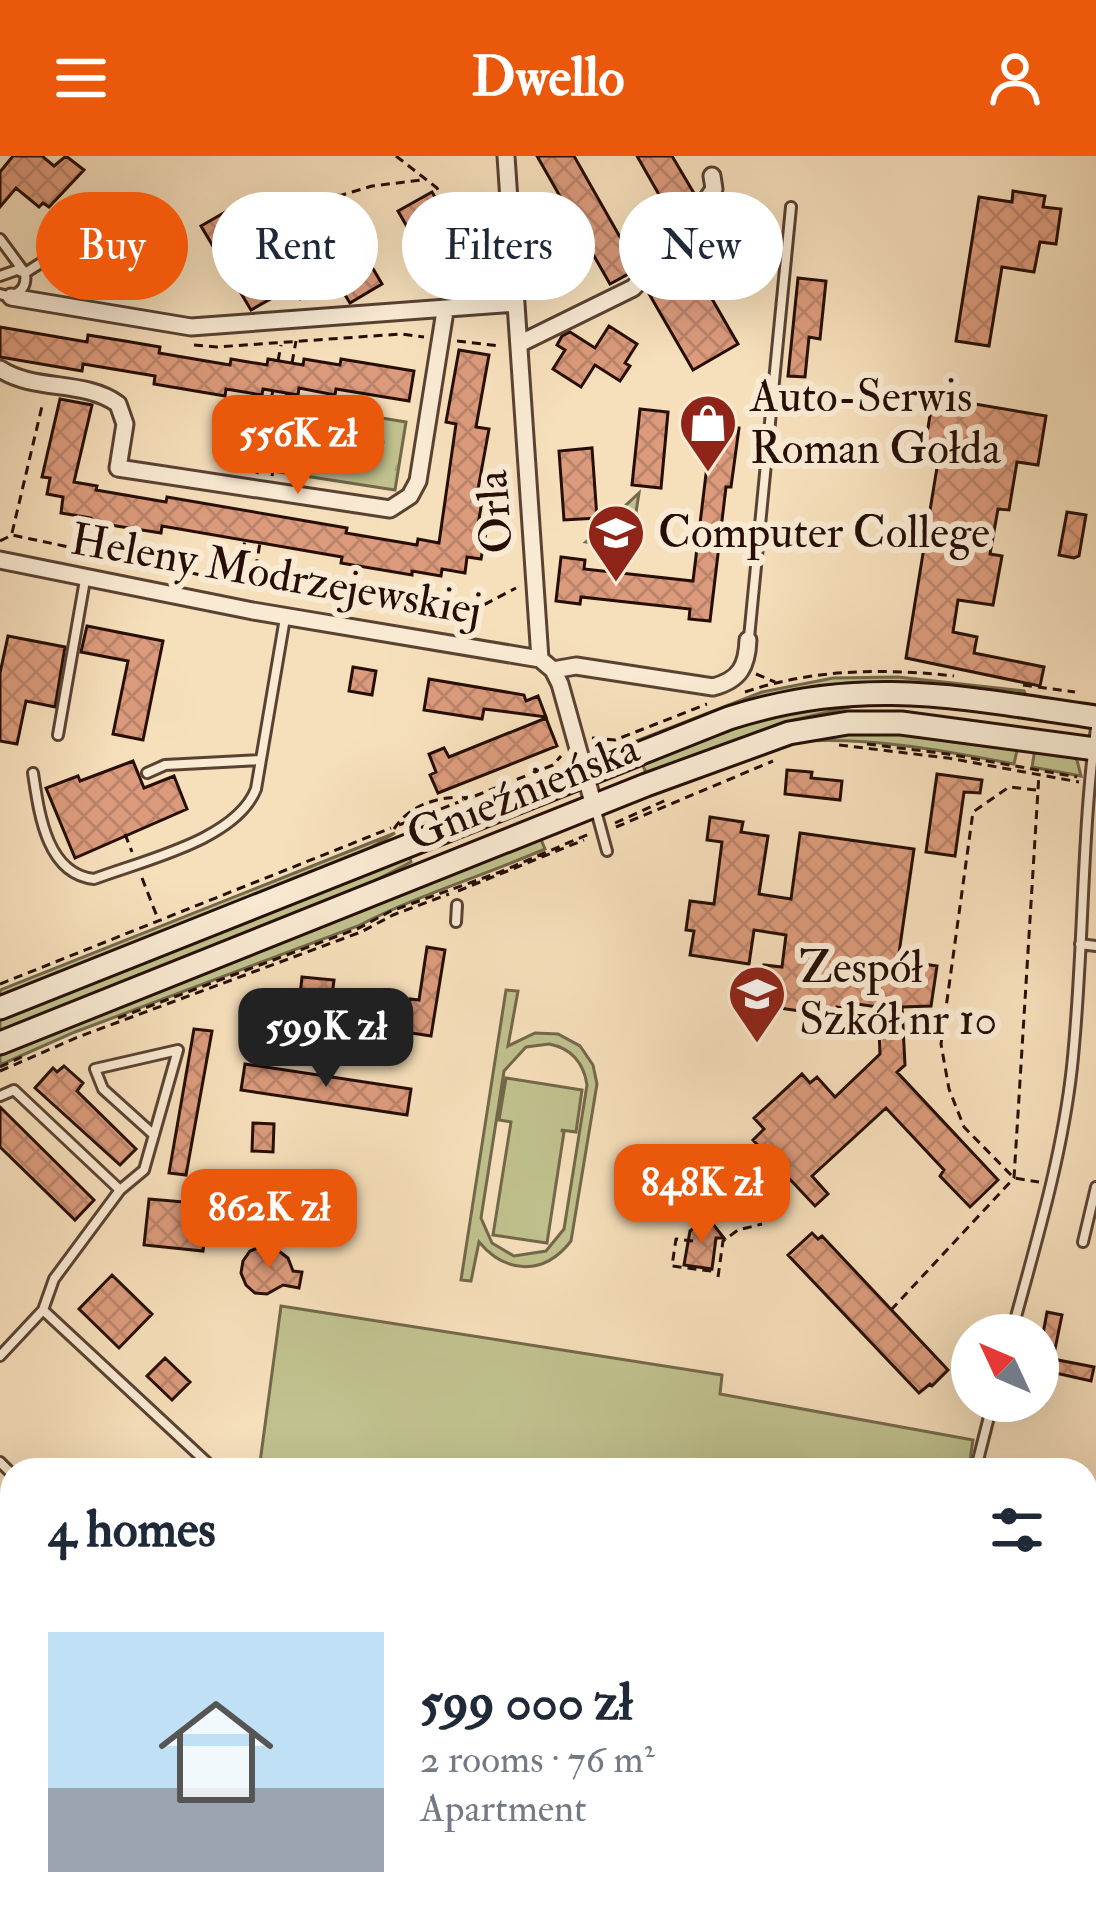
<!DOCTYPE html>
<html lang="en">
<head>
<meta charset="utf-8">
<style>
  body { margin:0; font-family:"IM FELL Double Pica",serif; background:#f6f6f7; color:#1f2937; height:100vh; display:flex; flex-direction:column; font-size:45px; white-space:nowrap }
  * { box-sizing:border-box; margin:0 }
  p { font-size:39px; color:#747a83 }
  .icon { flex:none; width:66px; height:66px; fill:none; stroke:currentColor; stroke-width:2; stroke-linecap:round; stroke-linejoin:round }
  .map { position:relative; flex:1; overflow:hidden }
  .side { position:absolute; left:0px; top:1302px; width:1098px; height:471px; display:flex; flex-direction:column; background:#fff; border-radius:36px 36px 0 0; box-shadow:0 12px 48px #0002 }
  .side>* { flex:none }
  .guide { position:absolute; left:36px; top:36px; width:1026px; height:108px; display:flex; gap:24px }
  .needle { width:78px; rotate:314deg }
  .fabs { position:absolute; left:951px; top:1158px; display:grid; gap:24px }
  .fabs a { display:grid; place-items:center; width:108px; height:108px; border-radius:50%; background:#fff; box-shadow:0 12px 48px #0002; font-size:60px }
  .price { position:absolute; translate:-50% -102px; padding:0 27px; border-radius:24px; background:#ea580c; color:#fff; font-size:39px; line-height:78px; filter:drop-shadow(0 3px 6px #0008) }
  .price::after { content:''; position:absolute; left:50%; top:72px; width:36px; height:27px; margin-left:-18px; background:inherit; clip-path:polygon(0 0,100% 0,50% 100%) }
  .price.current { background:#222; color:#fff }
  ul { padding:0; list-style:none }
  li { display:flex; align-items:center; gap:36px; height:300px; padding:0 48px }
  li span { display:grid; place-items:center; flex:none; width:336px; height:240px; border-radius:0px; color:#555 }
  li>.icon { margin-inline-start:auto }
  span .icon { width:144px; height:144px; fill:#fffc; stroke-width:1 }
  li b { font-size:51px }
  h2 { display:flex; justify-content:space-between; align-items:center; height:144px; padding:0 48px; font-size:51px }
  .tag { padding:0 42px; border-radius:54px; background:#fff; box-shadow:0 12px 48px #0002; font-size:42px; line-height:108px }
  .tag.current { background:#ea580c; color:#fff }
  header { display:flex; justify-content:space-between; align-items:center; height:156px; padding:0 48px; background:#ea580c; color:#fff; font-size:54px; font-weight:700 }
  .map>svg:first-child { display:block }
  .green { fill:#c0c18e; stroke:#73684a; stroke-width:3; fill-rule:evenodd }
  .park { fill:url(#park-crowns); stroke:#73684a; stroke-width:3 }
  .building { fill:url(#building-cross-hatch); stroke:#260e06; stroke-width:3 }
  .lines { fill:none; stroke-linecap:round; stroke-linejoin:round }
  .lane-casing { stroke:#5a4233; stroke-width:14 }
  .street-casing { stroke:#5a4233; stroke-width:21 }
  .secondary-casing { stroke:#260e06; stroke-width:27 }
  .path { stroke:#260e06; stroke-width:3; stroke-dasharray:9 6; stroke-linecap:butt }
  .lane { stroke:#f9ead3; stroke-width:8 }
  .street { stroke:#f9ead3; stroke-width:15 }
  .secondary { stroke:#f9ead3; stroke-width:21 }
  .labels { text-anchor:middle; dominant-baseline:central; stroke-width:12; stroke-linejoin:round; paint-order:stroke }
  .poi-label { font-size:45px; fill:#260e06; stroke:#f9ead3; text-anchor:start }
  .street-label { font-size:45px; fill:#260e06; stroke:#f9ead3 }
</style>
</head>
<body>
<header><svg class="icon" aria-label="menu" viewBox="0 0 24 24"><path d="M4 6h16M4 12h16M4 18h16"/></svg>Dwello<svg class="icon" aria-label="person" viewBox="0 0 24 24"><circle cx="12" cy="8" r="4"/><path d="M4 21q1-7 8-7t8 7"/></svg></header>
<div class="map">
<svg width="1096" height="1771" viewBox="0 0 1096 1771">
  <defs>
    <pattern id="park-crowns" width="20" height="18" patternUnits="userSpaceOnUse" patternTransform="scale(3)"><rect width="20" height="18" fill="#c0c18e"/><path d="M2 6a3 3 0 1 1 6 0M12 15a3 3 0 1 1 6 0" fill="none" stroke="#a5a579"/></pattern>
    <pattern id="building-cross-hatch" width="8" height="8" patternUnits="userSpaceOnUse" patternTransform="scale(3)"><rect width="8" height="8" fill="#db9b7c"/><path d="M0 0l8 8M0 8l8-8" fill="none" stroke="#bc846a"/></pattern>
  </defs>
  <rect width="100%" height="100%" fill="#f6dfbb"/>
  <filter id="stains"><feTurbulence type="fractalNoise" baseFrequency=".00167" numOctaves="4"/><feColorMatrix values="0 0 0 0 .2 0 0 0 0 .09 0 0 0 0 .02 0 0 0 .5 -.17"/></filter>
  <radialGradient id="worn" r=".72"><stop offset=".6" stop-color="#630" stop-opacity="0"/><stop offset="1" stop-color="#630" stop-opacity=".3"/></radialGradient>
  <path class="green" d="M639 337 632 382 616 390 586 386Z
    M898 521 1024 535 1027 541C955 531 884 519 813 531 751 541 693 568 635 589L634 586 762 536 833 522Z
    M848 546 849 551 794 564 647 619 642 607 769 560Z
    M887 576 1018 590 1014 608C941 594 865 580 793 586L826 579Z
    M1035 593 1069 598 1077 604 1081 620 1032 611Z
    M395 677 357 700 0 843V834Z
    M540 681 545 693C483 720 418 739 358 770L75 876 0 909V897Z
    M409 700 411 706 357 734 0 877V863Z
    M506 834 518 835 508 890 535 877 558 878 580 890 593 909 597 928 571 1085C544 1120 506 1118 479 1086L471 1125 461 1124ZM549 888C571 892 584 907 587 929L564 1073 546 1095 514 1100 492 1087 481 1062 504 915 526 891Z
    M506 922 582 934 576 976 561 974 564 976 547 1087 493 1079 511 966 499 964Z
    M281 1150 722 1219 720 1238 973 1284 969 1310 984 1314H259Z
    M1086 1350 1096 1351V1771H609L606 1761H1086Z"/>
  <path class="park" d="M290 247 406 266 395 334 279 316Z"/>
  <path class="building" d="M13 0H42L54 10 66 0 84 14 49 51 43 47 39 51 16 32 0 51V16Z
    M537 0H574L637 111 632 116 610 128Z
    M637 0H672L695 39 690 46 670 58Z
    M1013 35 1045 40 1043 51 1061 53 1056 88 1040 86 1034 116 1002 111 989 190 956 185 979 41 1012 46Z
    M432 36 481 120 447 140 398 55Z
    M332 43 382 128 350 147 298 63Z
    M726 46H743L742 64H726Z
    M234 51 283 136 251 154 201 70Z
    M693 110 738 188 693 214 648 136Z
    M798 122 826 125 820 183 809 181 805 221 788 220Z
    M609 170 637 188 625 207 630 210 620 225 595 209 581 231 553 213 565 194 557 189 562 180 570 176 595 192Z
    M0 171 87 186 88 179 125 185 160 191 159 197 230 209 231 203 267 209 268 203 303 209 304 203 340 209 341 203 414 215 409 245 336 233 335 239 299 232 298 239 263 233 262 239 226 233 225 240 154 228 155 220 83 208 82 215 0 201Z
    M459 194 489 199 476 271 489 273 476 344 482 345 477 375 486 376 481 403 467 401 465 417 442 413 441 420 412 415V419L341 407 342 401 162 370 161 377 91 366V362L61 357 63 341 47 338 50 322 42 321 60 243 92 249 74 326 97 330 96 334 166 346 167 341 347 372 346 377 417 389 418 383 439 387 456 268 446 266Z
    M933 241 1046 260 1038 309 1017 306 1009 354 998 353 990 398 1002 400 993 449 958 444 953 476 977 481 974 497 1044 511 1040 530 906 502 940 293 925 290Z
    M640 253 668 256 661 332 632 329Z
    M712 269 739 272 731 331H726L710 465 689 463 690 453 581 441 580 448 556 445 561 401 585 404 584 413 693 425Z
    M592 292 597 362 564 364 559 295Z
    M1067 356 1086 359 1079 400 1074 402 1059 399Z
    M87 470 163 485 143 584 113 578 128 505 81 496Z
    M8 480 65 491 55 551 26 545 17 588 0 585V517Z
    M353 511 376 515 372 539 349 535Z
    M429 523 524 539 526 545 538 540 546 561 484 553 482 563 424 554Z
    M546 562 557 590 438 637 430 619 436 616 429 598 444 592 449 601Z
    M133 605 144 632 174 620 187 653 75 702 46 632 78 620 80 625Z
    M787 614 812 616 811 622 842 625 840 644 785 638Z
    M937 618 982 624 980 637 964 636 955 700 926 696Z
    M710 661 743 666 741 676 768 680 759 738 791 743 800 677 914 693 898 804 937 810 931 850 902 851 905 909 897 916 998 1024 970 1051 940 1020 944 1014 886 952 812 1020 828 1038 815 1050 753 984 764 973 754 962 802 918 810 927 817 921 835 941 880 898 878 851 843 846 842 852 837 851 834 869 805 866 807 856 758 849 764 809 782 811 786 779 754 774 749 808 690 799 694 775 686 774 690 745 714 748 722 686 707 684Z
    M427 791 445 794 431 880 405 876 410 843 419 844Z
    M302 821 334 824 328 870 297 867Z
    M194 873 212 875 186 1019 169 1017Z
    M245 908 411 933 407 959 241 934Z
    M64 910 83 927 77 935 136 993 120 1009 35 932 53 912 57 916Z
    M0 951 94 1044 75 1064 0 991Z
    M253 967 274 968 273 996 252 995Z
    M149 1043 208 1048 203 1095 144 1089Z
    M703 1066 713 1068 724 1082H716L712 1113 684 1109 690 1075Z
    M812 1077 818 1083 822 1080 948 1214 932 1230 930 1228 919 1237 788 1099Z
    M262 1090 275 1092 288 1102 293 1115 302 1116 299 1132 283 1129 267 1138 255 1137 246 1129 241 1117 243 1105 250 1095Z
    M112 1119 152 1158 119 1192 79 1153Z
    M1047 1156 1062 1159 1053 1203 1094 1211 1091 1225 1051 1216 1045 1246H1038V1205Z
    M165 1202 190 1226 172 1244 147 1220Z"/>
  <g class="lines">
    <g class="lane-casing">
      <path id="lane" d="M0 83 25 117 124 54
        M0 120 17 114 25 117C27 130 22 135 11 141L0 138
        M749 482 791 51
        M58 579 85 424
        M33 617C39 656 46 718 94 723 144 704 236 684 256 633L285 462
        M147 617 165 609 260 604
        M595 651 607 695
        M456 766 457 749
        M1080 788 1096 790
        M0 940 14 934 120 1034
        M1083 1086 1096 1031
        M43 1154 215 1314
        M1011 1179C1035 1090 1062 1002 1072 911 1084 798 1081 684 1096 572
        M0 1200 43 1154 54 1123 120 1034 144 1014 178 894 95 913 103 933 154 979
        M0 1306 12 1318
        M976 1312 993 1245
        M0 1474 12 1485
        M0 1673 12 1637
        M469 1761 482 1771
        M524 1771 529 1761"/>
    </g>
    <g class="street-casing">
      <path id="street" d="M506 0 540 503 553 514 560 528 594 650
        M11 141 191 171 515 147
        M519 188 633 132 674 90 714 33 712 20
        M0 213C35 236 83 223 118 248L125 268 118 312 390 353 410 340 418 325 445 155
        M0 404 253 455 540 503
        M553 514 576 510 713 531C740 524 747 510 748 484"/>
    </g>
    <g class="secondary-casing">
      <path id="secondary" d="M0 852 729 562C863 519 962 542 1096 561
        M0 887 646 629 789 577 848 567H901L1096 593
        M0 1535 12 1546
        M233 1761 242 1771"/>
    </g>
    <path class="path" d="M396 0 437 32 495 130
      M264 77 299 41
      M301 144 243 44 342 39 372 30 422 24
      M457 185 501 190
      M194 189 217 191 401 178 424 181
      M278 205 281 189
      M292 207 296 185
      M257 318 273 234
      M272 320 287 237
      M12 377 43 246
      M0 385 12 379 253 430 427 458 472 455 516 432
      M238 425 245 384
      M253 427 260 387
      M756 518 775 526
      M1023 529 1075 536
      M745 536C813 513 883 512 954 520
      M592 582 615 584 707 548
      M867 588 948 598 1077 621
      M839 589 948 602 1079 626
      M1036 634 1009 631 973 656 941 888 949 933 964 971 1014 1022 1039 1026
      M475 640 553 609 561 600
      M615 667 666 644
      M399 669 464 644
      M616 671 773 605
      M394 673C410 647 445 638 474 642
      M125 678 132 696
      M142 722 158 763
      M458 735 584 684
      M0 828 391 672
      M118 862 359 772 391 755 500 716 589 678
      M0 911 26 899
      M0 915 78 881 361 776 393 759 449 738
      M693 1085 676 1083 672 1110 718 1116
      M718 1121 723 1085 738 1074 762 1068
      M891 1154 1014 1022 1039 618
      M1086 1470 1094 1412
      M1086 1502 1096 1503
      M1086 1640 1096 1642
      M949 1761 1006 1771
      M816 1771 827 1761"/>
    <use href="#lane" class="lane"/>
    <use href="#street" class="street"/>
    <use href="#secondary" class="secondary"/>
  </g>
  <defs>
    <g id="shop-pin" transform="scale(3)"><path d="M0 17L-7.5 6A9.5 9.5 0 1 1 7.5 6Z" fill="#8f2418" stroke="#f9ead3"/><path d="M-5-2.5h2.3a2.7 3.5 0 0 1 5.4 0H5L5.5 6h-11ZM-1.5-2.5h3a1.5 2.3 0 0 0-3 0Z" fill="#fff"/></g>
    <g id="school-pin" transform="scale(3)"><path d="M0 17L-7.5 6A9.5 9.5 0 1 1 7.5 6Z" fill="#8f2418" stroke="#f9ead3"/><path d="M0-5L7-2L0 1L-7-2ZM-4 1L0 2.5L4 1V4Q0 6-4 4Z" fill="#fff"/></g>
  </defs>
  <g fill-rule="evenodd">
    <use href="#shop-pin" x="708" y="267"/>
    <use href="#school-pin" x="616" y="377"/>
    <use href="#school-pin" x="757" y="838"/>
  </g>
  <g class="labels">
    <g class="poi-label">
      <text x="750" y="241">Auto-Serwis<tspan x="750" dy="52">Roman Gołda</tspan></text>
      <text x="658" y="377">Computer College</text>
      <text x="799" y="812">Zespół<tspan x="799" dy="52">Szkół nr 10</tspan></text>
    </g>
    <g class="street-label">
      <text transform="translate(495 356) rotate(-94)">Orla</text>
      <text transform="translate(276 419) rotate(10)">Heleny Modrzejewskiej</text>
      <text transform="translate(523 636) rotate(-22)">Gnieźnieńska</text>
    </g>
  </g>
  <rect width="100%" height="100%" filter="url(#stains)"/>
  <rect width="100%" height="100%" fill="url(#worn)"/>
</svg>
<div class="fabs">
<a><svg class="needle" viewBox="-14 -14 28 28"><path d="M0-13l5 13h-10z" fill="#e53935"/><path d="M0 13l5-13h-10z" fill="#747a83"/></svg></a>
</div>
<b class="price" style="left:298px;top:341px">556K zł</b>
<b class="price current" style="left:326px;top:934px">599K zł</b>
<b class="price" style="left:702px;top:1090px">848K zł</b>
<b class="price" style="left:269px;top:1115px">862K zł</b>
<div class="guide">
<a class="tag current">Buy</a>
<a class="tag">Rent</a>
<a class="tag">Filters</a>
<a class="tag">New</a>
</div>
<section class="side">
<h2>4 homes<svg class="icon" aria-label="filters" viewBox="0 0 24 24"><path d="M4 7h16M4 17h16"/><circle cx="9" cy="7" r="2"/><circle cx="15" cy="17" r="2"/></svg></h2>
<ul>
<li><span style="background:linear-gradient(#bfe0f5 65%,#9aa5b1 0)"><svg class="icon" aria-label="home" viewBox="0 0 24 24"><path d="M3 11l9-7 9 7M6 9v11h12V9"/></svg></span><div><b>599 000 zł</b><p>2 rooms · 76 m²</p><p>Apartment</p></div></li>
</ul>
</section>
</div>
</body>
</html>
